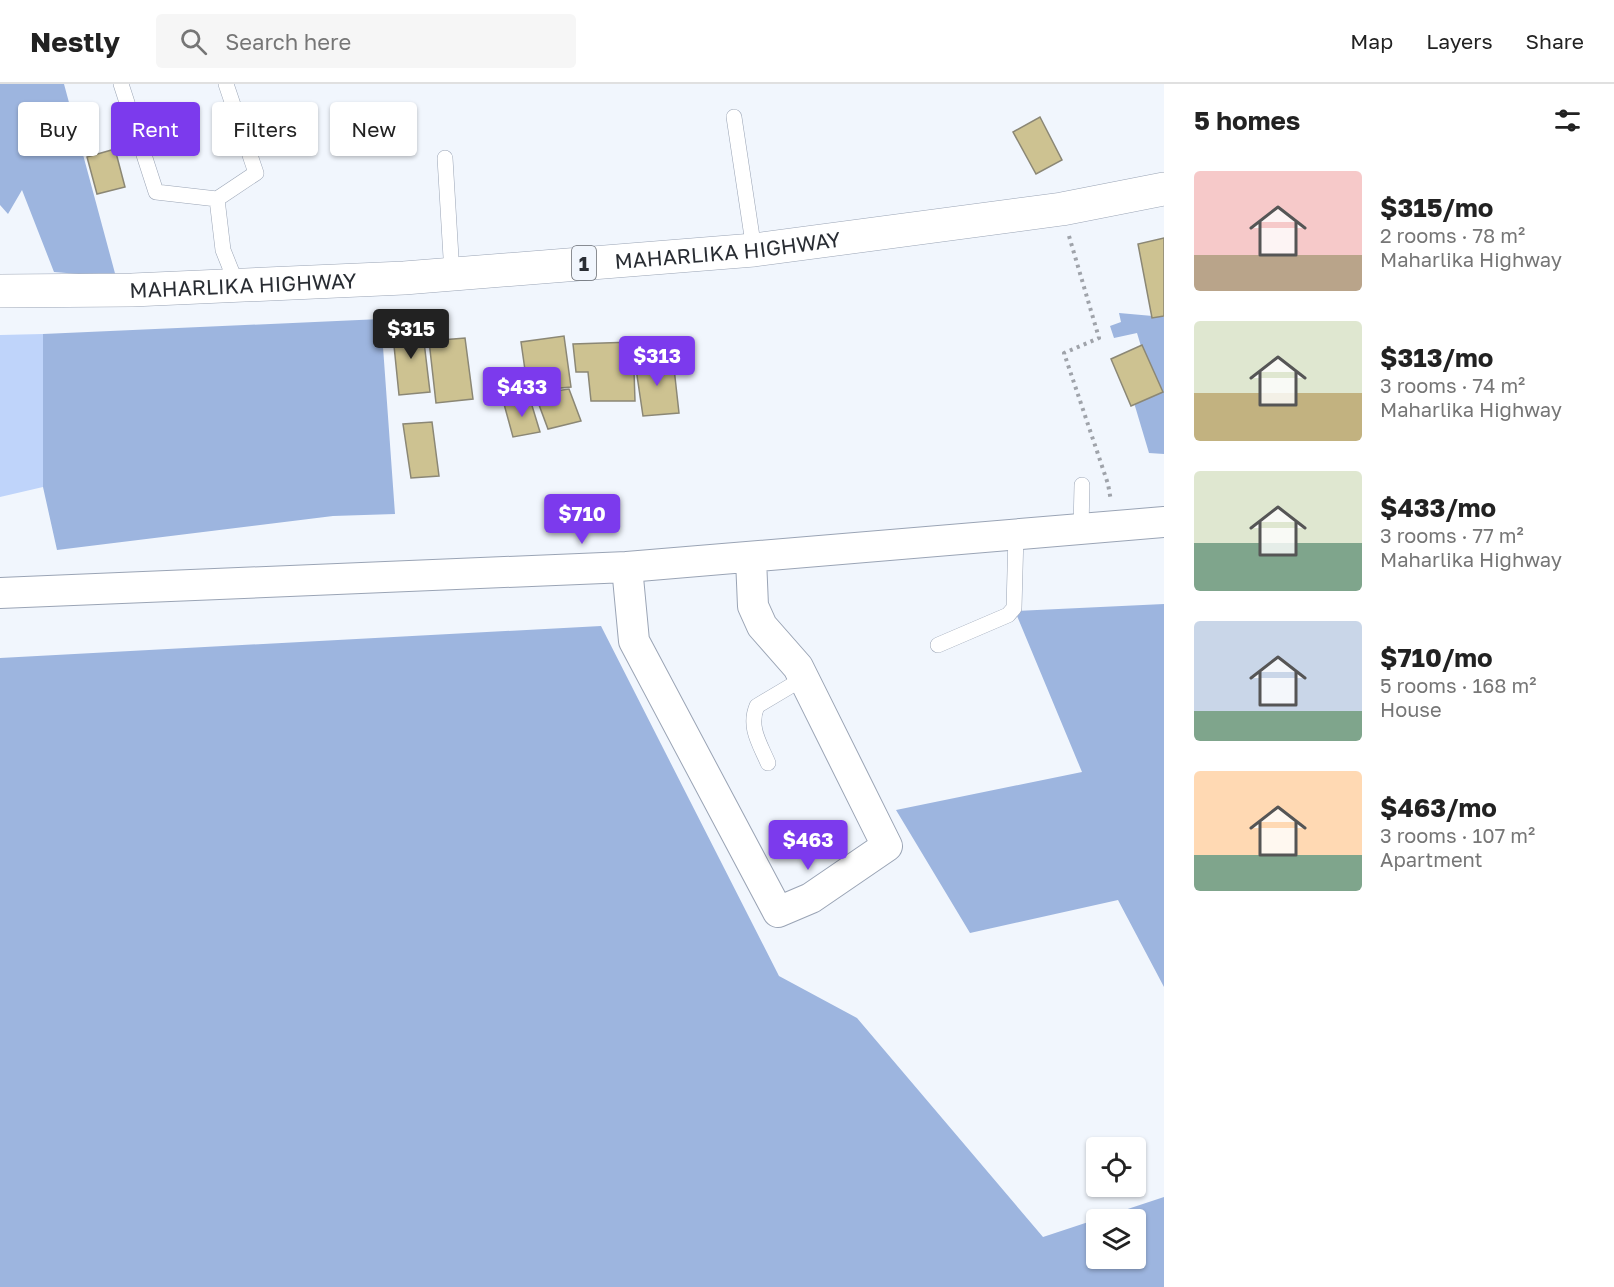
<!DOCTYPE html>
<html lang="en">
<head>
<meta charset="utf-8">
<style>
  body { margin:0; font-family:"Golos Text",sans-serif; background:#f6f6f6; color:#222; height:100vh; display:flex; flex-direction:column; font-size:22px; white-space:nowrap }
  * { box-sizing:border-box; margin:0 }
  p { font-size:20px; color:#767676 }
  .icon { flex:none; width:33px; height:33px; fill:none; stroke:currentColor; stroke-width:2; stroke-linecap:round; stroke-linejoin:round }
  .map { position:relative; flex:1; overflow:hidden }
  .side { display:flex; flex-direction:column; background:#fff; width:450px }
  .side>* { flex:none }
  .top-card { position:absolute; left:18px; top:18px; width:570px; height:54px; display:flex; gap:12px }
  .buttons { position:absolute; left:1086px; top:1053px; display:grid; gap:12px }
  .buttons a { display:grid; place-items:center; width:60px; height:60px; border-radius:6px; background:#fff; box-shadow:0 2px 4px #0004; font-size:30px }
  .price { position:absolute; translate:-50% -51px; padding:0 14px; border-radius:6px; background:#7c3aed; color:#fff; font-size:20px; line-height:39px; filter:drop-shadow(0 2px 3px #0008) }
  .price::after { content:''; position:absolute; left:50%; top:36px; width:18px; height:14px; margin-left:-9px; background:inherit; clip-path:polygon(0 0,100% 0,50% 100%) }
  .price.selected { background:#222; color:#fff }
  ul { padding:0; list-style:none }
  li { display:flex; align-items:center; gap:18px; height:150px; padding:0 30px }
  li span { display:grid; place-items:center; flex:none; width:168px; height:120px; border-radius:6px; color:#555 }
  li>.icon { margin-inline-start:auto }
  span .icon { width:72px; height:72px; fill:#fffc; stroke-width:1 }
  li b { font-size:26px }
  h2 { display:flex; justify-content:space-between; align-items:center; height:72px; padding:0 30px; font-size:26px }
  .tag { padding:0 21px; border-radius:6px; background:#fff; box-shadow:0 2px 4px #0004; font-size:21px; line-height:54px }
  .tag.selected { background:#7c3aed; color:#fff }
  header { display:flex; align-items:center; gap:36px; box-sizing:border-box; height:84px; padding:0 30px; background:#fff; border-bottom:2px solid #e0e0e0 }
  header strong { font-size:28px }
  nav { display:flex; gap:33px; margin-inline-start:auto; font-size:21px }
  .search { width:420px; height:54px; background:#f6f6f6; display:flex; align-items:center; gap:15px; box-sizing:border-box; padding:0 21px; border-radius:6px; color:#767676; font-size:22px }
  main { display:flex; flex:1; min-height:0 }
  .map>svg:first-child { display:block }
  .green { fill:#bfd4fa }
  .forest { fill:#9db5df; fill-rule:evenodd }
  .building { fill:#cdc291; stroke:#8b8775; stroke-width:1.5 }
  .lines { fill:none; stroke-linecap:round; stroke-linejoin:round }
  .service-casing { stroke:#9aa4b5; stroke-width:16 }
  .minor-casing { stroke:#9aa4b5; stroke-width:32 }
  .primary-casing { stroke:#9aa4b5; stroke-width:34 }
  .path { stroke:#9fa3aa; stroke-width:4; stroke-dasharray:3 4.5; stroke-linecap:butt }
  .service { stroke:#fff; stroke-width:15 }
  .minor { stroke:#fff; stroke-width:30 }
  .primary { stroke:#fff; stroke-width:33 }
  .labels { text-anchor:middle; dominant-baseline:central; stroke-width:6; stroke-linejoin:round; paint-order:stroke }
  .shield { fill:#f1f6fd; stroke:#656970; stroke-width:1.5 }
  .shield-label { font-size:20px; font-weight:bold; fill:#292d33 }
  .street-label { font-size:21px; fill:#292d33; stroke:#f1f6fd }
</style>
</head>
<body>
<header>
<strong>Nestly</strong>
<div class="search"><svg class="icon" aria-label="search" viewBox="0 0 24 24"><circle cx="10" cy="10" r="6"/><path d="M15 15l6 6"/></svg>Search here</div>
<nav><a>Map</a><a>Layers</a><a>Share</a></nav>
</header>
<main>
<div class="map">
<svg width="1164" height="1203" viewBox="0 0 1164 1203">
  <rect width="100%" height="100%" fill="#f1f6fd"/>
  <path class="green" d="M43 250V403L0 413V251Z"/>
  <path class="forest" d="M0 0H64L116 193 54 188 22 106 8 130 0 121Z
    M1119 229 1164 233V370L1149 369 1132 312 1153 302 1137 249 1114 254 1110 242 1121 238Z
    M381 235 395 430 333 432 57 466 43 403V250Z
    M1164 520V903L1118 816 970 849 896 726 1082 688 1015 527Z
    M601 542 779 892 857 934 1043 1153 1164 1113V1203H0V574ZM1096 1136H1136V1174H1096Z"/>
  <path class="building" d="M1040 33 1062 76 1036 90 1013 48Z
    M115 65 125 103 97 110 87 73Z
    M1164 154V232L1152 234 1138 160Z
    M422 241 430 308 399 311 392 242Z
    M564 252 571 303 528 307 521 258Z
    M465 254 473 315 436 319 429 257Z
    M633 258 635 317H591L588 288H576L573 260Z
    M1142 261 1163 308 1131 322 1111 275Z
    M673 275 679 329 643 332 635 278Z
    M569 305 581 337 548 345 535 310Z
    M530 315 540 348 513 353 504 320Z
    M432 338 439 392 411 394 403 340Z"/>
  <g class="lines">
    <g class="service-casing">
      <path id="service" d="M121 0 156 108 217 115 256 89 226 0
        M734 33 754 166
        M445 74 452 190
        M217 115 223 166 237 201
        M1081 444 1082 401
        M938 561 1008 531 1014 524 1016 450
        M768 679C760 660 748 643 757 622L804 594"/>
    </g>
    <g class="minor-casing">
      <path id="minor" d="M627 483 634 557 778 828 811 814 887 762 798 583 762 542 753 522 751 475
        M0 509 627 483 1164 438"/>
    </g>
    <g class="primary-casing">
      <g id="primary">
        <path id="s1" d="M0 207 132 206 404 194 754 166 1062 125 1164 105"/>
      </g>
    </g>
    <path class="path" d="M1069 152 1099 254 1064 269 1108 400 1111 417"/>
    <use href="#service" class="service"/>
    <use href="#minor" class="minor"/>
    <use href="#primary" class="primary"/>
  </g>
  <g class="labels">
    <rect class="shield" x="572" y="162" width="24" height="34" rx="4.5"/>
    <g class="shield-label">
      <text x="584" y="179">1</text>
    </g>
    <g class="street-label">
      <text stroke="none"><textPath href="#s1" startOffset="729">MAHARLIKA HIGHWAY</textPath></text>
      <text stroke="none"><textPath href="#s1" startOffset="243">MAHARLIKA HIGHWAY</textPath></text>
    </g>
  </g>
</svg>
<div class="buttons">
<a><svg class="icon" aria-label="locate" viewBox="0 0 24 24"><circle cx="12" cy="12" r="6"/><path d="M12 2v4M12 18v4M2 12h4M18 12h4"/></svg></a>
<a><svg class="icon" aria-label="layers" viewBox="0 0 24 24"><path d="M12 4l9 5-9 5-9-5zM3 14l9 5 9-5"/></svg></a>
</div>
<b class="price selected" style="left:411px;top:276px">$315</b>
<b class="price" style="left:657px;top:303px">$313</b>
<b class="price" style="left:522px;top:334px">$433</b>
<b class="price" style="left:582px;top:461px">$710</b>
<b class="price" style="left:808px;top:787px">$463</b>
<div class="top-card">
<a class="tag">Buy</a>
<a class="tag selected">Rent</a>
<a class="tag">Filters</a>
<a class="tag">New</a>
</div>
</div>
<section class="side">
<h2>5 homes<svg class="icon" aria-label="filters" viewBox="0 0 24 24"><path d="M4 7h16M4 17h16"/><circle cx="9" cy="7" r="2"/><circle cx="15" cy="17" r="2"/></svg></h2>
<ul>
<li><span style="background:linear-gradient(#f6c9c9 70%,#b9a48a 0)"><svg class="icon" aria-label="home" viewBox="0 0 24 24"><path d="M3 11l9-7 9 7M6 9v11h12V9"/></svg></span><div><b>$315/mo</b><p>2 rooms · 78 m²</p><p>Maharlika Highway</p></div></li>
<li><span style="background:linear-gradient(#dfe7d0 60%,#c2b280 0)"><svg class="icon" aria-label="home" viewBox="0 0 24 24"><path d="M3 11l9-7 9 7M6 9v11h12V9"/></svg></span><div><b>$313/mo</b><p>3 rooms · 74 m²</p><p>Maharlika Highway</p></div></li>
<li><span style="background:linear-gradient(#dfe7d0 60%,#7fa58c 0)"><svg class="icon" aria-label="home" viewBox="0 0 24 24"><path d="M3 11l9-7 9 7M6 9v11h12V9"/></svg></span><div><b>$433/mo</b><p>3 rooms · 77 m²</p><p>Maharlika Highway</p></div></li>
<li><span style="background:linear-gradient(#c9d6e8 75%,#7fa58c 0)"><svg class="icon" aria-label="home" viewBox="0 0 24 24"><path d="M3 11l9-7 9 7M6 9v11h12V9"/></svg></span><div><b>$710/mo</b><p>5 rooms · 168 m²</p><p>House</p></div></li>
<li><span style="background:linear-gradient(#ffd9b3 70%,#7fa58c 0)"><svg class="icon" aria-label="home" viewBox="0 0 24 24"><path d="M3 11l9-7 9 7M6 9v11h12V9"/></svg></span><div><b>$463/mo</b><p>3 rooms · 107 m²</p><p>Apartment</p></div></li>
</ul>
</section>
</main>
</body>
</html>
